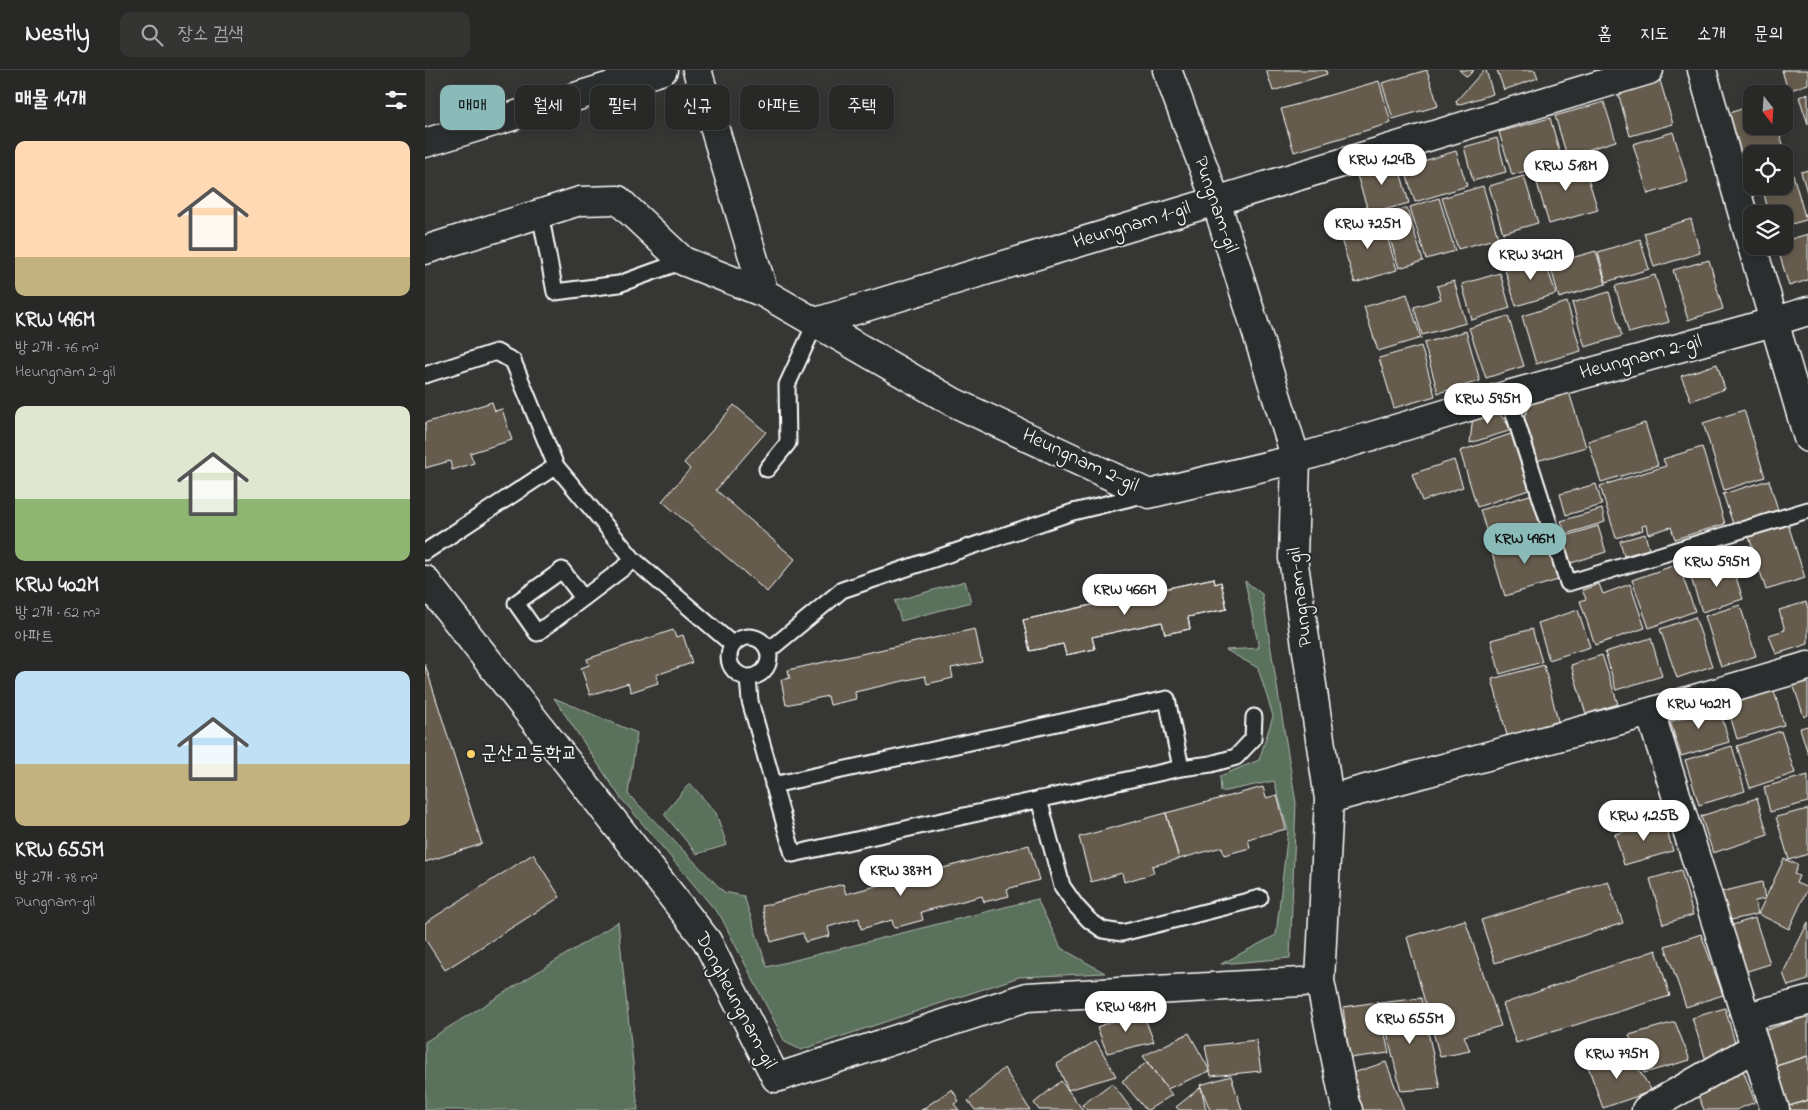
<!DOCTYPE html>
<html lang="ko">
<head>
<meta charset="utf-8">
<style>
  body { margin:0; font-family:"Indie Flower","Poor Story",sans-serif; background:#343433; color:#f1f3f6; height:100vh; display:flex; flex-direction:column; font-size:19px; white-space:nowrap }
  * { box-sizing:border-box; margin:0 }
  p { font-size:16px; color:#a5a6a7 }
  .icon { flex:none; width:28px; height:28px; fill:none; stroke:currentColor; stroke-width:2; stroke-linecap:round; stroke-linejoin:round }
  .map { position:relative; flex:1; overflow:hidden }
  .sheet { display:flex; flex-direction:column; background:#282827; width:425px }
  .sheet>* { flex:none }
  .banner { position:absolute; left:15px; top:15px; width:475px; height:45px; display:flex; gap:10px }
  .needle { width:32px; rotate:163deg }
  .fabs { position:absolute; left:1318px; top:15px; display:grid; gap:10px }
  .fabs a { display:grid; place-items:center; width:50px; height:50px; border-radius:10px; background:#282827; box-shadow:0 2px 8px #0003,0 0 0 1px #444; font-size:25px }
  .price { position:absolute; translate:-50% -42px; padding:0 11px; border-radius:18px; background:#fff; color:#222; font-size:16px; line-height:32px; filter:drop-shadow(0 1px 2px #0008) }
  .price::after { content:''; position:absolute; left:50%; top:30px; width:15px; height:11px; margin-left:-8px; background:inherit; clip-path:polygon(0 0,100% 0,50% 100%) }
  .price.current { background:#8bbbb9; color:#111 }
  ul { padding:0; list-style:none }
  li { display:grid; align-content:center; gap:10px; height:265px; padding:0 15px }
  li span { display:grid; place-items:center; height:155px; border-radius:10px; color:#555 }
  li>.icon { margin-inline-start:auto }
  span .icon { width:90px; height:90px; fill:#fffc; stroke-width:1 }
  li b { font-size:21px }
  h2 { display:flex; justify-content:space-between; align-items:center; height:60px; padding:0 15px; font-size:21px }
  .chip { padding:0 18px; border-radius:10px; background:#282827; box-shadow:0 2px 8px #0003,0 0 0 1px #444; font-size:18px; line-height:45px }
  .chip.current { background:#8bbbb9; color:#111 }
  header { display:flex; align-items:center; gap:30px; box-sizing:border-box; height:70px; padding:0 25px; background:#282827; border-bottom:1px solid #444 }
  header strong { font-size:24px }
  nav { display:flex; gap:28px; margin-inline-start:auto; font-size:18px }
  .search { width:350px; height:45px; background:#343433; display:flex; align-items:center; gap:12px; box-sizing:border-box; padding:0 18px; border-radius:10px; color:#a5a6a7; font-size:19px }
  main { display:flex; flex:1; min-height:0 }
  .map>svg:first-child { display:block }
  .green { fill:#5a715c; stroke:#acb8ae }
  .building { fill:#655c4d; stroke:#fff }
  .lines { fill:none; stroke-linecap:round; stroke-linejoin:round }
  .service-casing { stroke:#fff; stroke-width:19 }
  .minor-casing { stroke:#fff; stroke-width:31 }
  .tertiary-casing { stroke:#fff; stroke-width:31 }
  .service { stroke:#2a2d2e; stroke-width:15 }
  .minor { stroke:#2a2d2e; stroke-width:28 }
  .tertiary { stroke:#2a2d2e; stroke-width:28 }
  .poi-dot { fill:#ffd166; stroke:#2a2d2e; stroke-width:2 }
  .labels { text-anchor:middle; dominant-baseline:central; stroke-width:4; stroke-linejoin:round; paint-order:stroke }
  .street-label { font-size:20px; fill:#fff; stroke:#2a2d2e }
  .poi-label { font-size:20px; fill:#fff; stroke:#2a2d2e; text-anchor:start }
</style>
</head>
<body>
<header>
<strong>Nestly</strong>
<div class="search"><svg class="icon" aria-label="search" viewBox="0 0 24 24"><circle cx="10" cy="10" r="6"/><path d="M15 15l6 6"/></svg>장소 검색</div>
<nav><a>홈</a><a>지도</a><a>소개</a><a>문의</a></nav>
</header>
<main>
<section class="sheet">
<h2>매물 14개<svg class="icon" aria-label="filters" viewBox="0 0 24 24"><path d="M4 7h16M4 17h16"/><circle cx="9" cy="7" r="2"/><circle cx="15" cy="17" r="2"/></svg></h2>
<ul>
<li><span style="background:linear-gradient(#ffd9b3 75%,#c2b280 0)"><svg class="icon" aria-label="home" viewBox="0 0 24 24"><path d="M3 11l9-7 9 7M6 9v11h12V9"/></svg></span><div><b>KRW 496M</b><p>방 2개 · 76 m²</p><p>Heungnam 2-gil</p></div></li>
<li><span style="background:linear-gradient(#dfe7d0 60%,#8fb573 0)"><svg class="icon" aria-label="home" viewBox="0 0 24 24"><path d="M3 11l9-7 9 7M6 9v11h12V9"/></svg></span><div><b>KRW 402M</b><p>방 2개 · 62 m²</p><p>아파트</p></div></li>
<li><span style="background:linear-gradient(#bfe0f5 60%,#c2b280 0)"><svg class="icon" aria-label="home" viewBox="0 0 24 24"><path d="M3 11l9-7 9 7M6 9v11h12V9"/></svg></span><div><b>KRW 655M</b><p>방 2개 · 78 m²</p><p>Pungnam-gil</p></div></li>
</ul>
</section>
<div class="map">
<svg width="1383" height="1040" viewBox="0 0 1383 1040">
  <rect width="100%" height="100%" fill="#363634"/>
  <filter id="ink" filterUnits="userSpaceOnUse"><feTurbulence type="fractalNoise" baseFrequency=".02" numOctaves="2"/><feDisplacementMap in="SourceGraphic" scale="10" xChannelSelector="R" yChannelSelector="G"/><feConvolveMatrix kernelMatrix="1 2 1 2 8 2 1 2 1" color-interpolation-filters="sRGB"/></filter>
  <g filter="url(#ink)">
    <path class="green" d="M540 511 546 532 476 551 470 531Z
      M820 511 837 524 871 733 865 888 796 894 851 865 863 760 849 711 796 722 795 706 834 690 848 646 833 598 801 580 834 578Z
      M129 628 212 663 203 724 299 822 319 826 342 897 612 829 636 878 680 903 594 907 376 980 360 972 296 847 195 727Z
      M265 713 291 743 302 775 272 784 239 744Z
      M193 852 213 1040H0V972Z"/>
    <path class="building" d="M841 0H901L902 4 848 21Z
      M1002 0 1013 36 968 49 957 13Z
      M1034 0H1049L1042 7Z
      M1059 0H1061L1068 24 1032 35 1031 31Z
      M1072 0H1110L1113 8 1079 20Z
      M1357 0H1383V14L1363 21Z
      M1234 7 1248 54 1205 66 1192 19Z
      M954 11 966 53 869 82 856 39Z
      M1383 24V54L1374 27Z
      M1179 32 1191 71 1142 86 1130 46Z
      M1326 36V56H1352L1359 77 1339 84H1326V88L1316 91 1301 44Z
      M1125 48 1137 90 1087 105 1074 62Z
      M1248 62 1263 112 1223 124 1208 74Z
      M1072 68 1081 102 1048 111 1039 77Z
      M1031 81 1042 116 990 132 979 97Z
      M971 87 984 133 944 144 930 99Z
      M1157 89 1173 140 1124 154 1109 103Z
      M1383 100V126L1376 102Z
      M1367 101 1381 150 1359 156V144H1344L1337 116H1359V103Z
      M1099 106 1113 153 1078 163 1064 116Z
      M1058 116 1073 168 1033 179 1017 128Z
      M1014 128 1030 181 1001 189 985 137Z
      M982 138 998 191 974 198 958 145Z
      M956 146 972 200 930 213 913 160Z
      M1266 149 1275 183 1229 197 1219 163Z
      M1383 164V210L1364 216 1352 176H1359V171Z
      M1215 169 1224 199 1181 212 1173 182Z
      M1171 181 1181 214 1134 228 1125 194Z
      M1117 182 1131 224 1091 236 1080 200 1104 193 1103 187Z
      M1284 190 1298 239 1263 250 1248 200Z
      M1075 203 1085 238 1047 250 1037 214Z
      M1230 205 1244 252 1204 263 1190 216Z
      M1029 211 1041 253 997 265 989 237 1016 229 1012 216Z
      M1184 222 1197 266 1160 277 1147 233Z
      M982 224 996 268 953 281 939 237Z
      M1142 232 1156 281 1111 294 1097 246Z
      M1083 246 1099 296 1061 308 1044 258Z
      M1041 261 1055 311 1013 323 999 273Z
      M996 276 1010 326 969 338 954 288Z
      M1292 294 1300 319 1266 331 1256 306Z
      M1144 322 1161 377 1108 392 1096 351 1107 333Z
      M67 332 70 341 77 339 87 370 45 383 49 393 27 400 25 391 0 398V353Z
      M309 335 341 362 291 420 370 489 342 522 237 431 265 399 259 393Z
      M1070 338 1087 360 1045 373 1048 345Z
      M1319 340 1340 407 1299 420 1278 353Z
      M1220 353 1233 395 1176 412 1163 371Z
      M1089 363 1107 419 1052 437 1035 381Z
      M1277 377 1300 454 1250 469 1246 457 1223 464 1221 455 1217 456 1218 460 1191 468 1175 416 1241 396 1238 389Z
      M1029 390 1038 417 997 431 987 404Z
      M1344 410 1353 440 1308 454 1298 424Z
      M1171 414 1177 435 1141 445 1135 424Z
      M1108 424 1119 461 1066 476 1055 440Z
      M1177 439 1180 452 1141 464 1136 451Z
      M1363 454 1380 508 1341 520 1324 467Z
      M1173 456 1181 482 1146 493 1138 467Z
      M1119 464 1133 510 1080 526 1066 480Z
      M1220 464 1224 479 1199 486 1195 471Z
      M1253 494 1270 541 1224 558 1207 510Z
      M1307 495 1318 529 1277 542 1266 508Z
      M789 508 790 514 796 512 802 539 763 547 765 559 740 564 737 552 667 567 670 579 641 585 638 574 605 581 598 550Z
      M789 508 790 514 796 512 802 539 763 547 765 559 740 564 737 552 667 567 670 579 641 585 638 574 605 581 598 550Z
      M1174 514 1178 524 1205 514 1220 558 1170 575 1155 531 1161 529 1157 520Z
      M1381 532 1383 539V574L1351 584 1344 565 1360 560 1354 540Z
      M1315 535 1331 586 1296 597 1280 546Z
      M1153 540 1165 577 1124 590 1113 553Z
      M1270 547 1287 596 1252 608 1235 559Z
      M550 559 557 592 526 598 528 608 502 614 500 606 430 622 431 629 405 635 403 626 361 635 356 610 365 608 363 600Z
      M1107 559 1117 592 1075 604 1066 570Z
      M248 560 251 567 258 565 267 593 231 605 233 613 206 622 203 613 165 625 156 598 164 595 162 589Z
      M1226 568 1237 606 1191 620 1180 582Z
      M1177 585 1193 634 1161 644 1146 595Z
      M0 594 57 774 0 792Z
      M1119 595 1134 655 1083 669 1067 609Z
      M1383 603V645L1379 647 1366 608Z
      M1347 614 1359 655 1312 669 1300 628Z
      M1293 633 1304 672 1256 686 1244 648Z
      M1383 656V684L1375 658Z
      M1356 661 1370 703 1325 718 1312 676Z
      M1307 676 1320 721 1274 735 1260 690Z
      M1383 705V732L1345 742 1339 717Z
      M838 717 841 728 852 725 861 759 823 769 825 778 799 785 797 777 754 789 741 743Z
      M1332 728 1343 765 1288 783 1276 746Z
      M1383 739V784L1364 790 1351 747Z
      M741 743 754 789 727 796 729 803 699 812 697 803 666 812 654 767Z
      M1239 750 1248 781 1199 795 1190 764Z
      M604 775 614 810 582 819 584 826 559 832 557 826 496 842 498 850 469 858 467 850 436 859 434 848 403 857 405 866 380 872 378 863 346 872 337 836 418 814 421 824Z
      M108 784 135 827 20 900 0 869V853Z
      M1359 789 1373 795 1369 804 1374 806 1371 813 1383 818 1364 859 1333 844Z
      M1256 800 1268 845 1238 854 1225 809Z
      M1183 811 1198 853 1070 893 1056 850Z
      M1337 812 1340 829 1330 831 1333 844 1302 851 1296 822Z
      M1330 848 1345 894 1313 904 1298 858Z
      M1040 850 1076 956 1039 966 1045 981 1015 987 982 867Z
      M1383 852V910L1363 916 1358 903Z
      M1276 864 1298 925 1261 937 1240 876Z
      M1231 880 1245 926 1091 973 1078 934Z
      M996 928 1015 1018 976 1021 955 933Z
      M953 932 964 983 924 988 918 937Z
      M1300 938 1310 973 1282 993 1267 948Z
      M717 941 729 972 682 983 672 957Z
      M1383 946V986L1351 996 1338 961Z
      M1250 952 1265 990 1219 1003 1204 965Z
      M764 963 785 1001 742 1019 718 986Z
      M831 970 836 1001 786 1006 780 976Z
      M671 971 691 1006 643 1020 632 994Z
      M1173 986 1191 994 1206 987 1227 1021 1178 1038 1161 991Z
      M1383 986V1030L1364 1036 1351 996Z
      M722 992 747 1025 723 1040H721L697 1011Z
      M961 992 979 1040H937L925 1004Z
      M579 998 605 1040H550L543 1031Z
      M1318 1000 1330 1032 1311 1040H1279L1270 1018Z
      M806 1006 817 1040H785L775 1015Z
      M636 1011 658 1040H614L609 1033Z
      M687 1013 707 1040H662L657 1035Z
      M776 1017 781 1040H754L751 1037Z
      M527 1019 534 1031 529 1034 534 1040H496Z
      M1383 1030V1040H1366L1364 1036Z"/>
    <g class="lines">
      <g class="service-casing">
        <path id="service" d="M115 143 130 222 194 214 258 191
          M0 305 71 282 88 291 131 396
          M1083 325 1143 513 1383 440
          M342 399 363 373 362 315 391 252
          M0 482 131 396 209 490 308 575
          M158 528 137 500 91 533 112 563 209 490
          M304 587a20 20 0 1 1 40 0a20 20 0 1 1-40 0Z
          M343 581 417 520 648 442 722 424
          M323 608 325 631 368 784 756 698 742 629 348 715
          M756 698 786 694 811 687 828 669 829 647
          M614 729 637 816 651 836 664 850 678 860 697 863 835 828"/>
      </g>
      <g class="minor-casing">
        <path id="minor" d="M272 0 339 223
          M742 0 791 131 871 389 868 488 904 729 895 911 920 1034 923 1040
          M0 180 155 131 193 130 258 191 339 223 528 332 724 424 871 389 1083 325 1348 252 1383 241
          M391 252 1224 0
          M0 510 282 871 351 1008 602 927 895 911
          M1225 642 1350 1040
          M904 729 1225 642 1383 596
          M1322 947 1383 931
          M1221 1040 1330 977"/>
      </g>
      <g class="tertiary-casing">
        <path id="tertiary" d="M1277 0 1326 173
          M0 73 238 0
          M1327 176 1383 368"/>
      </g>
      <use href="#service" class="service"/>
      <use href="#minor" class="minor"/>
      <use href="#tertiary" class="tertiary"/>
    </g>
  </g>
  <circle class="poi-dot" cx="46" cy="684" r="5"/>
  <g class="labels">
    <g class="street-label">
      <text transform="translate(790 135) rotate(71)">Pungnam-gil</text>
      <text transform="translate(707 156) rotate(-17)">Heungnam 1-gil</text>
      <text transform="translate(1216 288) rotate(-15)">Heungnam 2-gil</text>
      <text transform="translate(655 391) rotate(25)">Heungnam 2-gil</text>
      <text transform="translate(876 527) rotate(-97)">Pungnam-gil</text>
      <text transform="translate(310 931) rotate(62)">Dongheungnam-gil</text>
    </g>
    <g class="poi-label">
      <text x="56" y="684">군산고등학교</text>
    </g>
  </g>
</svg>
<div class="fabs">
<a><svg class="needle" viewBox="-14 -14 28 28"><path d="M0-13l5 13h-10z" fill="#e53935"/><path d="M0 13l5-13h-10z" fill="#a5a6a7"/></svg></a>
<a><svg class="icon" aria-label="locate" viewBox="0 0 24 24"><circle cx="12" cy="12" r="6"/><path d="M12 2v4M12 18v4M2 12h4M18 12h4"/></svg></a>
<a><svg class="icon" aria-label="layers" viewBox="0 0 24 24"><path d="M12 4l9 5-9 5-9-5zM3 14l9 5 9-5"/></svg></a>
</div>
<b class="price" style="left:957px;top:116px">KRW 1.24B</b>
<b class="price" style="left:1141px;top:122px">KRW 518M</b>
<b class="price" style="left:943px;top:180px">KRW 725M</b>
<b class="price" style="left:1106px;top:211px">KRW 342M</b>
<b class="price" style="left:1063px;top:355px">KRW 595M</b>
<b class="price current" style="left:1100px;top:495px">KRW 496M</b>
<b class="price" style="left:1292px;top:518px">KRW 595M</b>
<b class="price" style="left:700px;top:546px">KRW 466M</b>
<b class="price" style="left:1274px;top:660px">KRW 402M</b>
<b class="price" style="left:1219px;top:772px">KRW 1.25B</b>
<b class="price" style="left:476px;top:827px">KRW 387M</b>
<b class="price" style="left:701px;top:963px">KRW 481M</b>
<b class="price" style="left:985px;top:975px">KRW 655M</b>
<b class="price" style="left:1192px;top:1010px">KRW 795M</b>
<div class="banner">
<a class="chip current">매매</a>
<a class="chip">월세</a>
<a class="chip">필터</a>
<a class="chip">신규</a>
<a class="chip">아파트</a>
<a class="chip">주택</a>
</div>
</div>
</main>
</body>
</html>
